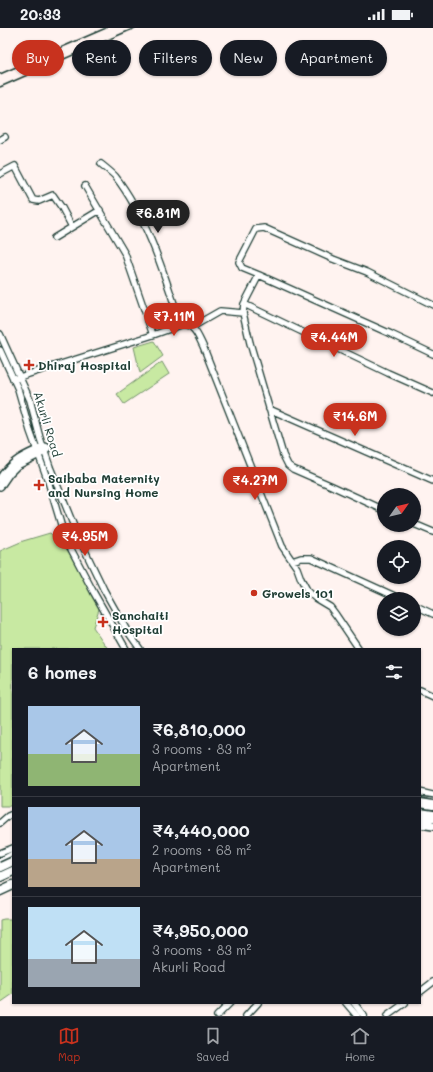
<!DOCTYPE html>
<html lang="en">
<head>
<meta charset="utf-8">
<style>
  body { margin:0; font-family:Mali,sans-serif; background:#242831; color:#f1f3f6; height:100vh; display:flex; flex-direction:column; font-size:15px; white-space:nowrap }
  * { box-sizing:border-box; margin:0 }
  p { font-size:13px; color:#9ea1a6 }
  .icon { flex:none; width:22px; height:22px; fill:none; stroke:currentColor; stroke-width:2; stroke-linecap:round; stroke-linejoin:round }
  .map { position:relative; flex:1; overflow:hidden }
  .panel { position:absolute; left:12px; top:620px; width:409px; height:356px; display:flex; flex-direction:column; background:#171b24; border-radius:0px; box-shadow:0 1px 3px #0004 }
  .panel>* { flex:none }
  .hud { position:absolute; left:12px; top:12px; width:409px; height:36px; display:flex; gap:8px }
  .needle { width:26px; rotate:56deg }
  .buttons { position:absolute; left:377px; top:460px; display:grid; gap:8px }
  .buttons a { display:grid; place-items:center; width:44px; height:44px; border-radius:50%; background:#171b24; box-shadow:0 1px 3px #0004; font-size:20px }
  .price { position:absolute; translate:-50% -34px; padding:0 9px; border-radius:14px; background:#c8321e; color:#fff; font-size:13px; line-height:26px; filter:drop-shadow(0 1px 2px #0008) }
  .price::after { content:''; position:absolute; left:50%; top:24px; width:12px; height:9px; margin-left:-6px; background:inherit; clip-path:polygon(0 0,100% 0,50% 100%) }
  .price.on { background:#222; color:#fff }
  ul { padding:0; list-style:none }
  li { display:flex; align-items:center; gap:12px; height:100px; padding:0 16px }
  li+li { border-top:1px solid #363941 }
  li span { display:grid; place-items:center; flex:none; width:112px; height:80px; border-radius:0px; color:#555 }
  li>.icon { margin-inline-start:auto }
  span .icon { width:48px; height:48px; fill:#fffc; stroke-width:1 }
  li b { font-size:17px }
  h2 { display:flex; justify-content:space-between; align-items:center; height:48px; padding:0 16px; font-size:17px }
  .pill { padding:0 14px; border-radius:18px; background:#171b24; box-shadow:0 1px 3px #0004; font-size:14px; line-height:36px }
  .pill.on { background:#c8321e; color:#fff }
  .status { display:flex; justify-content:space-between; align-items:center; height:28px; padding:0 20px; background:#171b24; direction:ltr }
  .status svg { height:11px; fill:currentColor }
  .dock { display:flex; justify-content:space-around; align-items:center; height:56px; border-top:1px solid #363941; background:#171b24; font-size:11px; color:#9ea1a6 }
  .dock a { display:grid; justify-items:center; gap:2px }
  .dock .on { color:#c8321e }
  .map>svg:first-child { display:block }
  .green { fill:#c8e9a2; stroke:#74936b }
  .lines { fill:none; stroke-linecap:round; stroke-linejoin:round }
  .minor-casing { stroke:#1f3d34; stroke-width:8 }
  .major-casing { stroke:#1f3d34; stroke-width:10 }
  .highway-casing { stroke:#1f3d34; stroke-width:11 }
  .minor { stroke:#fff; stroke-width:5.5 }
  .major { stroke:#fff; stroke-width:7 }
  .highway { stroke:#fff; stroke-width:8 }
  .rail { stroke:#1f3d34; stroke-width:1.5 }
  .poi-dot { fill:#c8321e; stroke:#fff; stroke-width:1.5 }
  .labels { text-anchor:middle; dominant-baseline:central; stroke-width:3.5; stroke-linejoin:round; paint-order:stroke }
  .poi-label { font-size:12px; font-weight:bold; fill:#1f3d34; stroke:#fff; text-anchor:start }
  .street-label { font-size:12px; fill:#1f3d34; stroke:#fff }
</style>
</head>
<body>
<div class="status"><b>20:33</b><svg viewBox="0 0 49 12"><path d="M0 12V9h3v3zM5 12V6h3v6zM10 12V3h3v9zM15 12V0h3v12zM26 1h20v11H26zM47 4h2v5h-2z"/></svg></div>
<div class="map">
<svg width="433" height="988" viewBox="0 0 433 988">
  <rect width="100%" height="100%" fill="#fff3f0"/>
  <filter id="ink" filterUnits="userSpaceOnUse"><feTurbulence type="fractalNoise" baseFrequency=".025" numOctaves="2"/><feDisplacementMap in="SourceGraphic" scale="8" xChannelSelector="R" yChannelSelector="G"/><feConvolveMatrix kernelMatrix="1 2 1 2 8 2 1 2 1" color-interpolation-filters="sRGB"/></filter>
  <g filter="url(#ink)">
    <path class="green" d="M154 313 163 328 140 345 134 319Z
      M162 334 169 346 124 376 117 366Z
      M50 505 68 523 100 578 93 599 108 621H13V778H0V523L23 513Z
      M4 891H13V966L0 975V892Z"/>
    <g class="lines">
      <g class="minor-casing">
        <path id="minor" d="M0 112 5 109
          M101 136C106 140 111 144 115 148 147 189 165 248 181 297
          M0 146 15 138 33 172 39 173 53 167 62 180 72 199
          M85 158 125 226 153 307
          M54 210 100 182
          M259 247 391 306 433 326
          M244 276 388 345 433 365
          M192 299 220 283 243 285
          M0 306 30 372 40 410 50 439 77 506 104 562 126 601 140 621
          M0 322 18 361 30 403 48 453 63 503 72 523 94 565 126 621
          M13 351 153 307 181 297C194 295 198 308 203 318L282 518 297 540 301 551 307 562 315 570 330 579 336 587 359 621
          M269 381 433 453
          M384 482 332 458 293 441 288 437 283 427 275 400 250 315 243 285 244 276 259 247 242 240 239 234 256 201 264 200 333 231 367 244 433 277
          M414 496 433 504
          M292 533 301 530H311L401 571
          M414 577 433 586
          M420 662 433 668
          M0 795 8 788 13 786
          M0 825 13 820
          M0 833 13 826
          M420 964 433 954
          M346 975 357 988
          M354 975 364 988
          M217 988 230 975
          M246 988 258 975
          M387 988 405 975"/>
      </g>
      <g class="major-casing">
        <path id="major" d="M0 451C12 433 25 427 45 419L47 420 45 423 17 437 9 445 0 458
          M420 765 433 768
          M420 796 433 798"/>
      </g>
      <g class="highway-casing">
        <path id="highway" d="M420 775 433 777
          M420 785 433 787
          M420 792 433 790
          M0 839 13 833
          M0 849 13 843
          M0 863 13 857"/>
      </g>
      <use href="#minor" class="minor"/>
      <use href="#major" class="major"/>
      <use href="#highway" class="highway"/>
      <path class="rail" d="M0 46 106 0
        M0 59 135 0
        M420 768 433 770
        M0 834 13 828"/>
    </g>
  </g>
  <g class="poi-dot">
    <path d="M27 331h4v4h4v4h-4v4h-4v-4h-4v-4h4z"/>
    <path d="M37 451h4v4h4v4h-4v4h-4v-4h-4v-4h4z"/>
    <circle cx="254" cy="565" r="4"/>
    <path d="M101 588h4v4h4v4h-4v4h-4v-4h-4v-4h4z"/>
  </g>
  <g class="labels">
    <g class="poi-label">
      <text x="38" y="337">Dhiraj Hospital</text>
      <text x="48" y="450">Saibaba Maternity<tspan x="48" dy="14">and Nursing Home</tspan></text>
      <text x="262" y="565">Growels 101</text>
      <text x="112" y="587">Sanchaiti<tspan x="112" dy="14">Hospital</tspan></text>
    </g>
    <g class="street-label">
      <text transform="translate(48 396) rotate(73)">Akurli Road</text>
    </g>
  </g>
</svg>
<div class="buttons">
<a><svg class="needle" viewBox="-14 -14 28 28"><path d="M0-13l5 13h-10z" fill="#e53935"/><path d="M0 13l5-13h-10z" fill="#9ea1a6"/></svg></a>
<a><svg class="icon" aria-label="locate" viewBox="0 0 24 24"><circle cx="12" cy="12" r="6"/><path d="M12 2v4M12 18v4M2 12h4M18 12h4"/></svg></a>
<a><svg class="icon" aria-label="layers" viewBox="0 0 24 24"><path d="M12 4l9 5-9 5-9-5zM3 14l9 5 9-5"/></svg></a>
</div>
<b class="price on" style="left:158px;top:206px">₹6.81M</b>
<b class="price" style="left:174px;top:309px">₹7.11M</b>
<b class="price" style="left:334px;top:330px">₹4.44M</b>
<b class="price" style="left:355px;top:409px">₹14.6M</b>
<b class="price" style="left:255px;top:473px">₹4.27M</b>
<b class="price" style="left:85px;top:529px">₹4.95M</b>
<div class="hud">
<a class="pill on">Buy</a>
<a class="pill">Rent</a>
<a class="pill">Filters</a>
<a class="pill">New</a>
<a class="pill">Apartment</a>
</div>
<section class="panel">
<h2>6 homes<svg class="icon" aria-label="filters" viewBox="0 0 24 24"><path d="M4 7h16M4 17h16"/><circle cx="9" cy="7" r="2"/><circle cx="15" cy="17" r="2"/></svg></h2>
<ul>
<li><span style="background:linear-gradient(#a9c7e8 60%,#8fb573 0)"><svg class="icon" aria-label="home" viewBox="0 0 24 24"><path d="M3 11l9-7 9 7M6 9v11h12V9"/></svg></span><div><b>₹6,810,000</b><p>3 rooms · 83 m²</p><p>Apartment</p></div></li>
<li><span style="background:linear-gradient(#a9c7e8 65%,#b9a48a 0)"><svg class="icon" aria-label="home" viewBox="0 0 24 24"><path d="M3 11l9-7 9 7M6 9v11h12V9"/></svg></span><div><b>₹4,440,000</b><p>2 rooms · 68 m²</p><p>Apartment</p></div></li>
<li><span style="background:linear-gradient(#bfe0f5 65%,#9aa5b1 0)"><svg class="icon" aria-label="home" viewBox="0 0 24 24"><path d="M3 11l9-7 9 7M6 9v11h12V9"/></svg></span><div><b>₹4,950,000</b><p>3 rooms · 83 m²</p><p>Akurli Road</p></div></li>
</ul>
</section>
</div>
<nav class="dock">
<a class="on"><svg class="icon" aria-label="map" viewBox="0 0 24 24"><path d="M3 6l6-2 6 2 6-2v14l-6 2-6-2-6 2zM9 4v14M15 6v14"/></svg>Map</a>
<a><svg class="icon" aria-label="saved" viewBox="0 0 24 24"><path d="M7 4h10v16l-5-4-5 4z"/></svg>Saved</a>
<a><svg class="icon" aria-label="home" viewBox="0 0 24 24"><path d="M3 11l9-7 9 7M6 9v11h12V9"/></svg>Home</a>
</nav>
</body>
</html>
